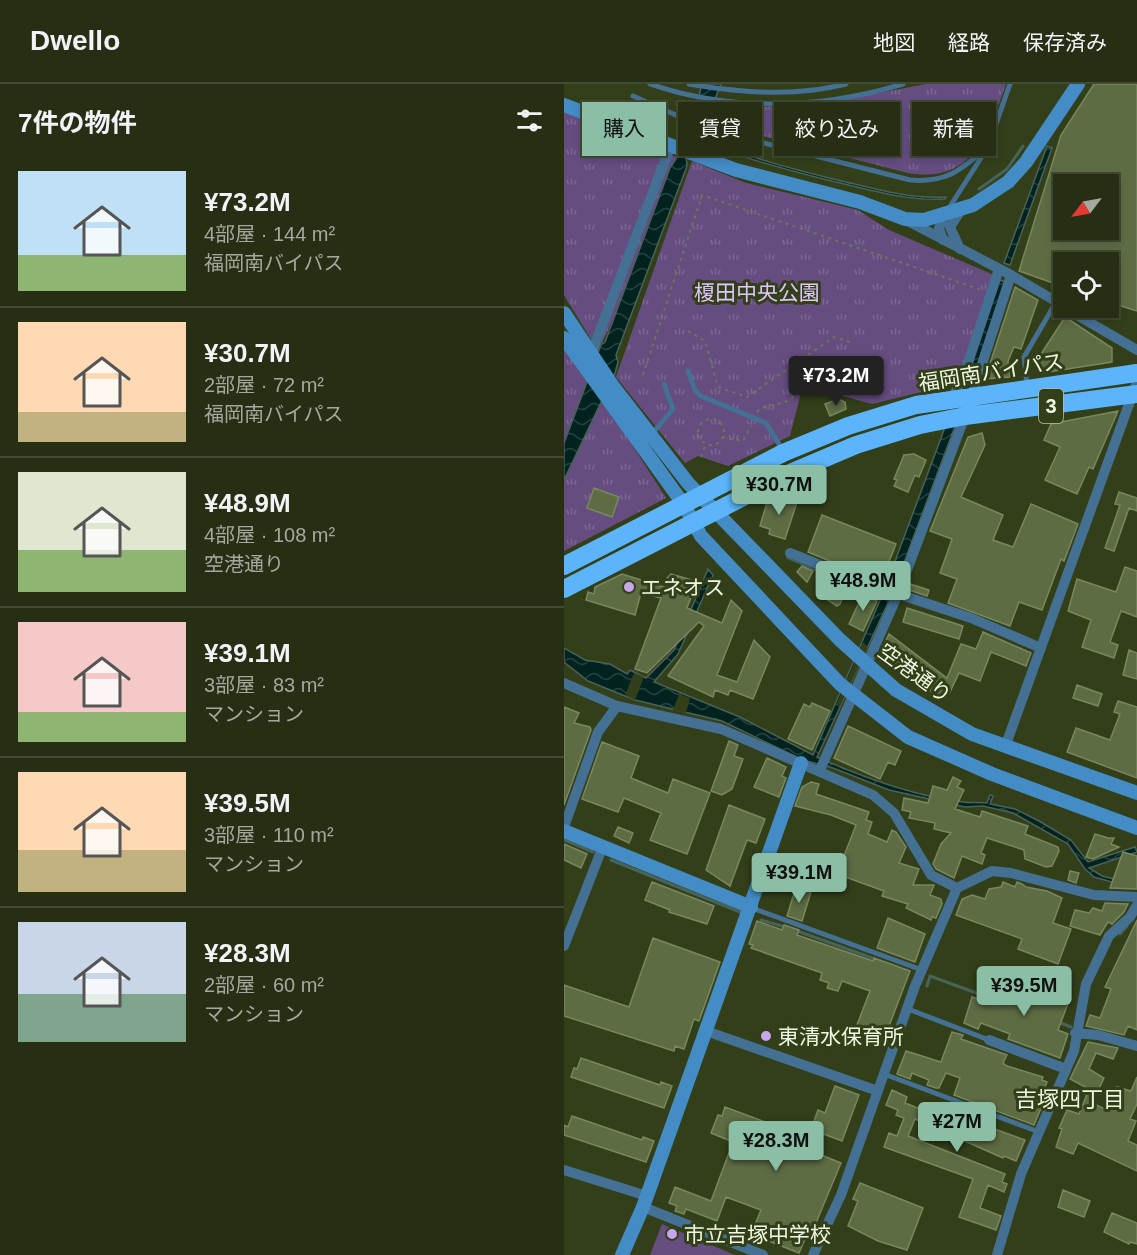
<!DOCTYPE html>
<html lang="ja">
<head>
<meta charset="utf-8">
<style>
  body { margin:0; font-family:Arial,"Noto Sans JP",sans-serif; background:#323b21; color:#f1f3f6; height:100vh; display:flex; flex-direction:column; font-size:22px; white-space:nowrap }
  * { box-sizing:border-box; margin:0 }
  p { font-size:20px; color:#a4a9a0 }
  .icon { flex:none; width:33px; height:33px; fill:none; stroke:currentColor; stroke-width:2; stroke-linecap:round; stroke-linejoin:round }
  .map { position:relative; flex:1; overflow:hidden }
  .sheet { display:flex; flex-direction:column; background:#262f13; width:564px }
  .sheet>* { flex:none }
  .guide { position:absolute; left:18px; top:18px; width:465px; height:54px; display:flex; gap:12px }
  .needle { width:39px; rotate:238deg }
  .controls { position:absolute; left:489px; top:90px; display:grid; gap:12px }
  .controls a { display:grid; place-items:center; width:66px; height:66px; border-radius:0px; background:#262f13; box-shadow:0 3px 9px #0003,0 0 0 2px #424a33; font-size:30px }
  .price { position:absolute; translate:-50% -51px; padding:0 14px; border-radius:6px; background:#8abfa5; color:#111; font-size:20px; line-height:39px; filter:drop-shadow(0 2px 3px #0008) }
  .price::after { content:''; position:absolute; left:50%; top:36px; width:18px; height:14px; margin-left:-9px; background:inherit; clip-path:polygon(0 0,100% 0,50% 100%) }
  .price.active { background:#222; color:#fff }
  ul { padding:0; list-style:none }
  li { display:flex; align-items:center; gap:18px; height:150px; padding:0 18px }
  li+li { border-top:2px solid #424a33 }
  li span { display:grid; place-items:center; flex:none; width:168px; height:120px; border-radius:0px; color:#555 }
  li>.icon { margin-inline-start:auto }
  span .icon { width:72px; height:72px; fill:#fffc; stroke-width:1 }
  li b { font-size:26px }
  h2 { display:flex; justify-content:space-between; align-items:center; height:72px; padding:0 18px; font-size:26px }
  .pill { padding:0 21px; border-radius:0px; background:#262f13; box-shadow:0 3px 9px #0003,0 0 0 2px #424a33; font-size:21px; line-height:54px }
  .pill.active { background:#8abfa5; color:#111 }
  header { display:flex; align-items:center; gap:36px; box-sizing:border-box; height:84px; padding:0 30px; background:#262f13; border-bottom:2px solid #424a33 }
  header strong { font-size:28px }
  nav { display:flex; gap:33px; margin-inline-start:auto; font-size:21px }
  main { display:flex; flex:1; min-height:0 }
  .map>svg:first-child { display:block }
  .grass { fill:url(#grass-tufts) }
  .pitch { fill:#654d80 }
  .water { fill:url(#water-waves); stroke:#48635a; stroke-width:1.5 }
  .pier { fill:#333f19 }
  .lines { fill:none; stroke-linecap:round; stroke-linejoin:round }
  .stream { stroke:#48635a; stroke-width:3 }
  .building { fill:#5e6c44; stroke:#78875e; stroke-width:1.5; fill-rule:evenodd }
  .path { stroke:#6c7756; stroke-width:2; stroke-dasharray:3 4.5; stroke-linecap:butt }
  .lane { stroke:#447093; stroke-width:5 }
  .street { stroke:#447093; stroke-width:10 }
  .secondary { stroke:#438cc5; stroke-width:14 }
  .highway { stroke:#5cb5fb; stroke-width:18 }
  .poi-dot { fill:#c7a6ef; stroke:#333f19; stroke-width:2 }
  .labels { text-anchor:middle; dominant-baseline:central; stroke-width:6; stroke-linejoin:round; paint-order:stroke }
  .shield { fill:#333f19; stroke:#b7c0a6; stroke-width:1.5 }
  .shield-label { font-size:20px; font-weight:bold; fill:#eff8e2 }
  .park-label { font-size:21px; fill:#dfc6ff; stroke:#333f19 }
  .street-label { font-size:21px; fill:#eff8e2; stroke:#333f19 }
  .poi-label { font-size:21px; fill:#eff8e2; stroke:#333f19; text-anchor:start }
  .neighbourhood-label { font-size:22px; fill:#eff8e2; stroke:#333f19 }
</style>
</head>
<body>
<header>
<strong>Dwello</strong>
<nav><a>地図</a><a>経路</a><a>保存済み</a></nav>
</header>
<main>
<section class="sheet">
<h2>7件の物件<svg class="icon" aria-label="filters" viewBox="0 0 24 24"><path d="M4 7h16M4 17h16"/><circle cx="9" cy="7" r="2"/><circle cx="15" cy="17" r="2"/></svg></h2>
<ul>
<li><span style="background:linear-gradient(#bfe0f5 70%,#8fb573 0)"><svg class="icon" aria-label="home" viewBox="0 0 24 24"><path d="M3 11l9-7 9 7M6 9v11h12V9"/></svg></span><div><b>¥73.2M</b><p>4部屋 · 144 m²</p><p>福岡南バイパス</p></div></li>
<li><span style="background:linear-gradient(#ffd9b3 75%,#c2b280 0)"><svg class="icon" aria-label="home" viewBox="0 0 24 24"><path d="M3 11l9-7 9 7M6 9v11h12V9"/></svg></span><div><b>¥30.7M</b><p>2部屋 · 72 m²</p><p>福岡南バイパス</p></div></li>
<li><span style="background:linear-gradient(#dfe7d0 65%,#8fb573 0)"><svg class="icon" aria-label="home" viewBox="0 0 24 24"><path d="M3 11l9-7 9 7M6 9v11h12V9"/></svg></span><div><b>¥48.9M</b><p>4部屋 · 108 m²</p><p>空港通り</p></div></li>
<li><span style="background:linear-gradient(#f6c9c9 75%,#8fb573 0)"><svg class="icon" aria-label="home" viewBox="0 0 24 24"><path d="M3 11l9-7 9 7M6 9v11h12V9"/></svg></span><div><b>¥39.1M</b><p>3部屋 · 83 m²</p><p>マンション</p></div></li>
<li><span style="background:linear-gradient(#ffd9b3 65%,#c2b280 0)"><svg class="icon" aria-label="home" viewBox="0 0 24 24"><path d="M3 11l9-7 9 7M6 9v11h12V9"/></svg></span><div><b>¥39.5M</b><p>3部屋 · 110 m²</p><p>マンション</p></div></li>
<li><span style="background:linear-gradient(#c9d6e8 60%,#7fa58c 0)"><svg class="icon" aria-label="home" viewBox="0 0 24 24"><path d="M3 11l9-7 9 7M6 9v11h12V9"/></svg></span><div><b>¥28.3M</b><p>2部屋 · 60 m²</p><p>マンション</p></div></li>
</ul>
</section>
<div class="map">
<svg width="573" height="1171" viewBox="0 0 573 1171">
  <defs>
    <pattern id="grass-tufts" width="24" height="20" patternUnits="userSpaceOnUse" patternTransform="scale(1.5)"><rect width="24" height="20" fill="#654d80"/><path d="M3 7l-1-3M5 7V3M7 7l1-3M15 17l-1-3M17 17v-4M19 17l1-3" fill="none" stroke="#7b6792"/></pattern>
    <pattern id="water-waves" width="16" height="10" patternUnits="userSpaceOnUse" patternTransform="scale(1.5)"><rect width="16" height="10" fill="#00231f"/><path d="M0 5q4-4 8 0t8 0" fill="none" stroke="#26443f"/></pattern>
  </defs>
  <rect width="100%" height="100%" fill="#333f19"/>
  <path class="grass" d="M362 0H442C424 50 409 100 344 89L144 38 152 19 198 23 248 22Z
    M0 27 124 78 34 267 0 211Z
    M128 77 182 99 294 126 325 146 430 191 394 299 308 320 239 301 226 352 164 382 134 372 121 379 52 293Z
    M0 262 49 331 102 414 0 467Z"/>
  <path class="pitch" d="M98 1140 171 1171H86Z"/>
  <path class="water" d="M138 0H157L136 52 142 57C188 74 234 87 282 98 315 106 347 115 382 113L381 115C351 117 322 110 293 103 240 91 188 77 137 58L132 59 122 72 123 82 52 271 54 278 51 289 0 396V359L37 261 41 258 106 84 125 55 121 47 129 33Z
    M483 62 488 64 446 181 440 179Z
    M436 196 441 198 408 297 329 508 253 673C298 693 349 712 399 718 407 719 415 718 423 719L426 711 429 712 426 720 451 725 475 737 507 756 524 778 571 763 573 768 525 784 538 792 573 801V805L530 793 521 785 504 760 449 729 419 722 401 723 325 706 269 684 239 676 158 637 71 616 24 597 0 578V564L21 576 46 580 63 590 66 586 82 594 110 566 144 485 149 491 114 570 90 598 176 633 249 671 317 514 223 474V471L321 504Z"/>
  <path class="pier" d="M299 558 304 563 276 622 273 619Z
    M70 589 80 593 71 616 61 611Z
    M115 610 126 614 122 629 109 626Z"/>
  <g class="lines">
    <path class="stream" d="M415 105 443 85 459 62
      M0 756 29 768
      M47 776 176 828
      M197 836 221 843
      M233 847 311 875
      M556 850 563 842
      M363 902 366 892 437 918
      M494 938 507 943"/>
  </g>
  <path class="building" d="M530 0H573V227L544 218V178H500V203L455 187 497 51ZM500 100H544V146H500Z
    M451 203 474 216 457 265 450 263 444 277 446 293 421 295Z
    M501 233 548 264V278L478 289 477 270Z
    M274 315 281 318 282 325 266 332 261 320Z
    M554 327 529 385 525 383 513 410 481 396 496 363 480 356 487 340Z
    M418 349 421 361 397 413 439 431 429 456 449 463 467 420 514 440 500 477 497 475 478 526 455 518 446 542 384 519 393 495 376 489 388 455 366 447 404 353Z
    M350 370 362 376 355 393 351 391 344 408 330 402 333 396 330 395 340 371Z
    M30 404 55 413 48 433 23 424Z
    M555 408 573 414V427L565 424 550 467 541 464 556 421 551 420Z
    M218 409 234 415 221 455 205 450 206 445 196 442 204 415 215 419Z
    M258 431 332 460 317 498 244 468Z
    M238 482 249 487 243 498 233 488Z
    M561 483 573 487V533L557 527 546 558 554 561 550 574 518 563 527 536 504 527 513 495 552 508Z
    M58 490 103 504V494L107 490 128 496 124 507 129 508 123 524 158 539 167 516 178 527 153 591 173 598 190 556 206 573 189 615 166 606 164 611 151 606 149 613 104 592 140 542 135 538 83 589 71 585 97 514 77 509 71 531 22 516 24 508 30 510 31 503Z
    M266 496 283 504 276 520 273 522 259 513Z
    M346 500 365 506 363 512 345 506Z
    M299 510 313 517 299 547 285 540Z
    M343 524 399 542 395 555 339 538Z
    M419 548 467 569 462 582 427 568 416 597 395 589 385 610 381 612 368 608 316 570 325 550 383 594 397 560 412 565Z
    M565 566 573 569V595L559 591Z
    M513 601 538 610 534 622 509 614Z
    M554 617 573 623V694L503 668 512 644 546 656 556 630 550 628Z
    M248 619 266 627 248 666 224 655 240 620 246 623Z
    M0 623 15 629 10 639 26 643 27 646 0 721Z
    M284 642 337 667 331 681 324 678 316 695 270 674Z
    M165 657 174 661 170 672 179 675 168 705 158 711 147 707Z
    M38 658 75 672 67 694 104 709 109 695 146 709 123 770 86 756 97 729 60 714 54 728 18 715Z
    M203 674 222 683 218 692 222 694 215 713 190 703Z
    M389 693 397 697 393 703 400 706 391 725 416 733 418 727 464 742 461 750 494 763 495 767 488 782 482 783 461 775 460 766 423 754 417 769 421 771 418 780 398 772 390 794 372 785 369 780 377 760 387 749 370 745 371 739 345 734 347 728 338 726 340 714 364 719 369 702 383 706Z
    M247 698 255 700 252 710 305 728 302 736 308 738 304 750 323 758 328 746 332 748 342 763 335 779 355 785 349 801H370L366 811 377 815 378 820 372 834 368 833 367 836 342 824 344 820 318 812 320 807 262 786 268 773 278 777 292 741 267 731 231 722 238 703Z
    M165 721 201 735 192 759 183 756 166 802 142 786Z
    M54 743 69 749 65 759 50 752Z
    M531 750 544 754H550L547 760 555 763 529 775 522 773Z
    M0 760 23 770 17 784 0 776Z
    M559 768 573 772V805L546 804Z
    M506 787 515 789 512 799 504 796Z
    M88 798 150 822 143 840 105 828 106 826 81 816Z
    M439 798 451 803 453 798 458 800 462 803 483 807 498 814 489 839 507 845 494 880 454 865 458 855 392 831 398 815 408 811 421 815 425 805 437 803Z
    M232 803 247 808 238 837 223 832Z
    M541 819 564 820 560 828 548 840 544 838 536 851 506 842 511 826 525 829 529 824 538 827Z
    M324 834 361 850 351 878 313 864Z
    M573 836V946L564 942 560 951 522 942 526 931 536 934 547 905 541 903Z
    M193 837 218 846 220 841 235 846 233 851 309 877 310 874 346 887 319 958 291 946 306 907 278 897 274 907 263 904 265 899 256 896 258 889 187 864 189 861 185 860Z
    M89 854 156 878 135 937 130 935 120 965 111 962 110 967 0 932V901L65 923Z
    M445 894 505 917 494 946 504 950 496 974 444 955 446 950 417 939 414 945 400 939 408 913 434 921Z
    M388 948 399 951 397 955 443 971 439 979 443 982 479 993 478 996 483 998 476 1016 480 1017 470 1041 390 1011 396 994 382 989 375 1004H372L363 1001 365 996 348 989 346 995 333 990 342 967 377 978Z
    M524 958 554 964 549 975 532 969 525 985 540 994 528 1019 543 1026 553 1003 567 1007 573 993V1020L566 1035 572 1037 564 1057 573 1061V1087L514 1059 509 1070 492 1063 498 1045 495 1044 503 1026 515 1030 525 1005 506 995Z
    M17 974 96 1001 97 998 108 1002 100 1024 7 993 10 984 13 985Z
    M271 1002 295 1011 278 1057 257 1049 250 1068 277 1079 249 1146 246 1144 235 1169 187 1150 197 1126 162 1113 153 1137 122 1125 120 1130 111 1127 113 1122 105 1119 111 1103 147 1117 169 1058 147 1049 154 1031 158 1032 161 1023 244 1054 254 1026 261 1029Z
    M328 1006 343 1013 341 1019 359 1026 370 1030 372 1024 381 1027 379 1030 415 1043 419 1032 428 1036 425 1043 461 1056 452 1077 440 1072 439 1074 351 1035 344 1052 441 1090 438 1098 443 1100 440 1108 424 1101 416 1124 437 1132 432 1146 395 1133 409 1095 320 1063 325 1049 333 1052 340 1034 332 1031 334 1026 322 1021Z
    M8 1032 78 1056 79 1053 90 1057 82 1078 0 1051V1041L4 1043Z
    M296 1099 359 1124 343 1166 314 1157 284 1142 294 1117 289 1115Z
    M499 1106 526 1117 520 1133 494 1123Z
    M548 1129 573 1139V1160L566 1158 565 1160 540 1148Z"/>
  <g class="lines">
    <path class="path" d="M124 247 141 257 154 303 183 313 270 253 289 259
      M79 291 138 111 418 206
      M193 328C202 318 219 323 229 313L232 298 225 284
      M134 348a13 13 0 1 1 26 0a13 13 0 1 1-26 0Z
      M158 353 179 357 187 342
      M137 373 142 360"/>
    <path class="lane" d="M86 0C167 28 257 25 339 0
      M125 0C177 9 230 13 282 0
      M69 12 141 44 346 96C384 99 396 86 424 63
      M385 124 424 63 446 0
      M124 287 131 306 137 312 202 339 218 365
      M463 302 460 273 492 218
      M88 350 109 325 100 300
      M188 824 358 886
      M344 925 425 956
      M320 990 475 1048"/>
    <path class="street" d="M342 136 447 191 500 222
      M379 156 375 144 381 130
      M396 165 386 143 397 126
      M501 224 573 266
      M27 270 107 61
      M408 311 447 191
      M388 315 400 291 435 185
      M226 469 329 511 334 510 407 534 477 564
      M0 599 53 622 157 645 309 711 330 729 367 791 393 804 428 787 447 789 530 811 573 813
      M441 663 573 298
      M256 686 334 510 401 332
      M0 743 34 648 53 622
      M0 862 39 762
      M142 947 314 1007
      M511 949 534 951 573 962
      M425 956 502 985
      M0 1086 83 1112
      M79 1123 199 1171
      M249 1171 277 1111 351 902 393 804
      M433 1171 457 1090 510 967 522 900 545 852 566 833 573 821"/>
    <path class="secondary" d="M0 21 172 86 296 118 341 135 360 136 409 121 444 98 462 78 514 0
      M0 229 48 301 124 399 276 556 332 606 408 650 573 709
      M0 254 120 421 137 452 276 600 344 653 428 690 573 744
      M0 747 187 823
      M58 1171 79 1123 237 679"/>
    <path class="highway" d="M0 482 219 369 284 342 352 321 573 289
      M0 505 226 389 292 361 356 341 401 332 573 310"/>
  </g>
  <g class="poi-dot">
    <circle cx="65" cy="503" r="6"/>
    <circle cx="202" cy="952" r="6"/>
    <circle cx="108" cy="1150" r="6"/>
  </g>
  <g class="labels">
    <rect class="shield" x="475" y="305" width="24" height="34" rx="4.5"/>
    <g class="shield-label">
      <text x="487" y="322">3</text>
    </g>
    <g class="park-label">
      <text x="193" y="208">榎田中央公園</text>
    </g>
    <g class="street-label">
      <text transform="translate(427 288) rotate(-9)">福岡南バイパス</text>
      <text transform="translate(351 589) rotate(36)">空港通り</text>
    </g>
    <g class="poi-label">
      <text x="77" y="503">エネオス</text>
      <text x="214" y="952">東清水保育所</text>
      <text x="120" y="1150">市立吉塚中学校</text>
    </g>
    <g class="neighbourhood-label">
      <text x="506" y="1015">吉塚四丁目</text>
    </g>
  </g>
</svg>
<div class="controls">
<a><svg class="needle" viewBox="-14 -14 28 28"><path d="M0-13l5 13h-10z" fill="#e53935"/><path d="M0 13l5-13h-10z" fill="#a4a9a0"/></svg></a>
<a><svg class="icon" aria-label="locate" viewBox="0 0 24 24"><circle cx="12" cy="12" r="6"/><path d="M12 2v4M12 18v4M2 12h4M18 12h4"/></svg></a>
</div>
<b class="price active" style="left:272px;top:323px">¥73.2M</b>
<b class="price" style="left:215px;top:432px">¥30.7M</b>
<b class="price" style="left:299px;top:528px">¥48.9M</b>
<b class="price" style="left:235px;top:820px">¥39.1M</b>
<b class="price" style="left:460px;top:933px">¥39.5M</b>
<b class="price" style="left:393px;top:1069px">¥27M</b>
<b class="price" style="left:212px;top:1088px">¥28.3M</b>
<div class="guide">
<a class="pill active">購入</a>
<a class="pill">賃貸</a>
<a class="pill">絞り込み</a>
<a class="pill">新着</a>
</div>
</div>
</main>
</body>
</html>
